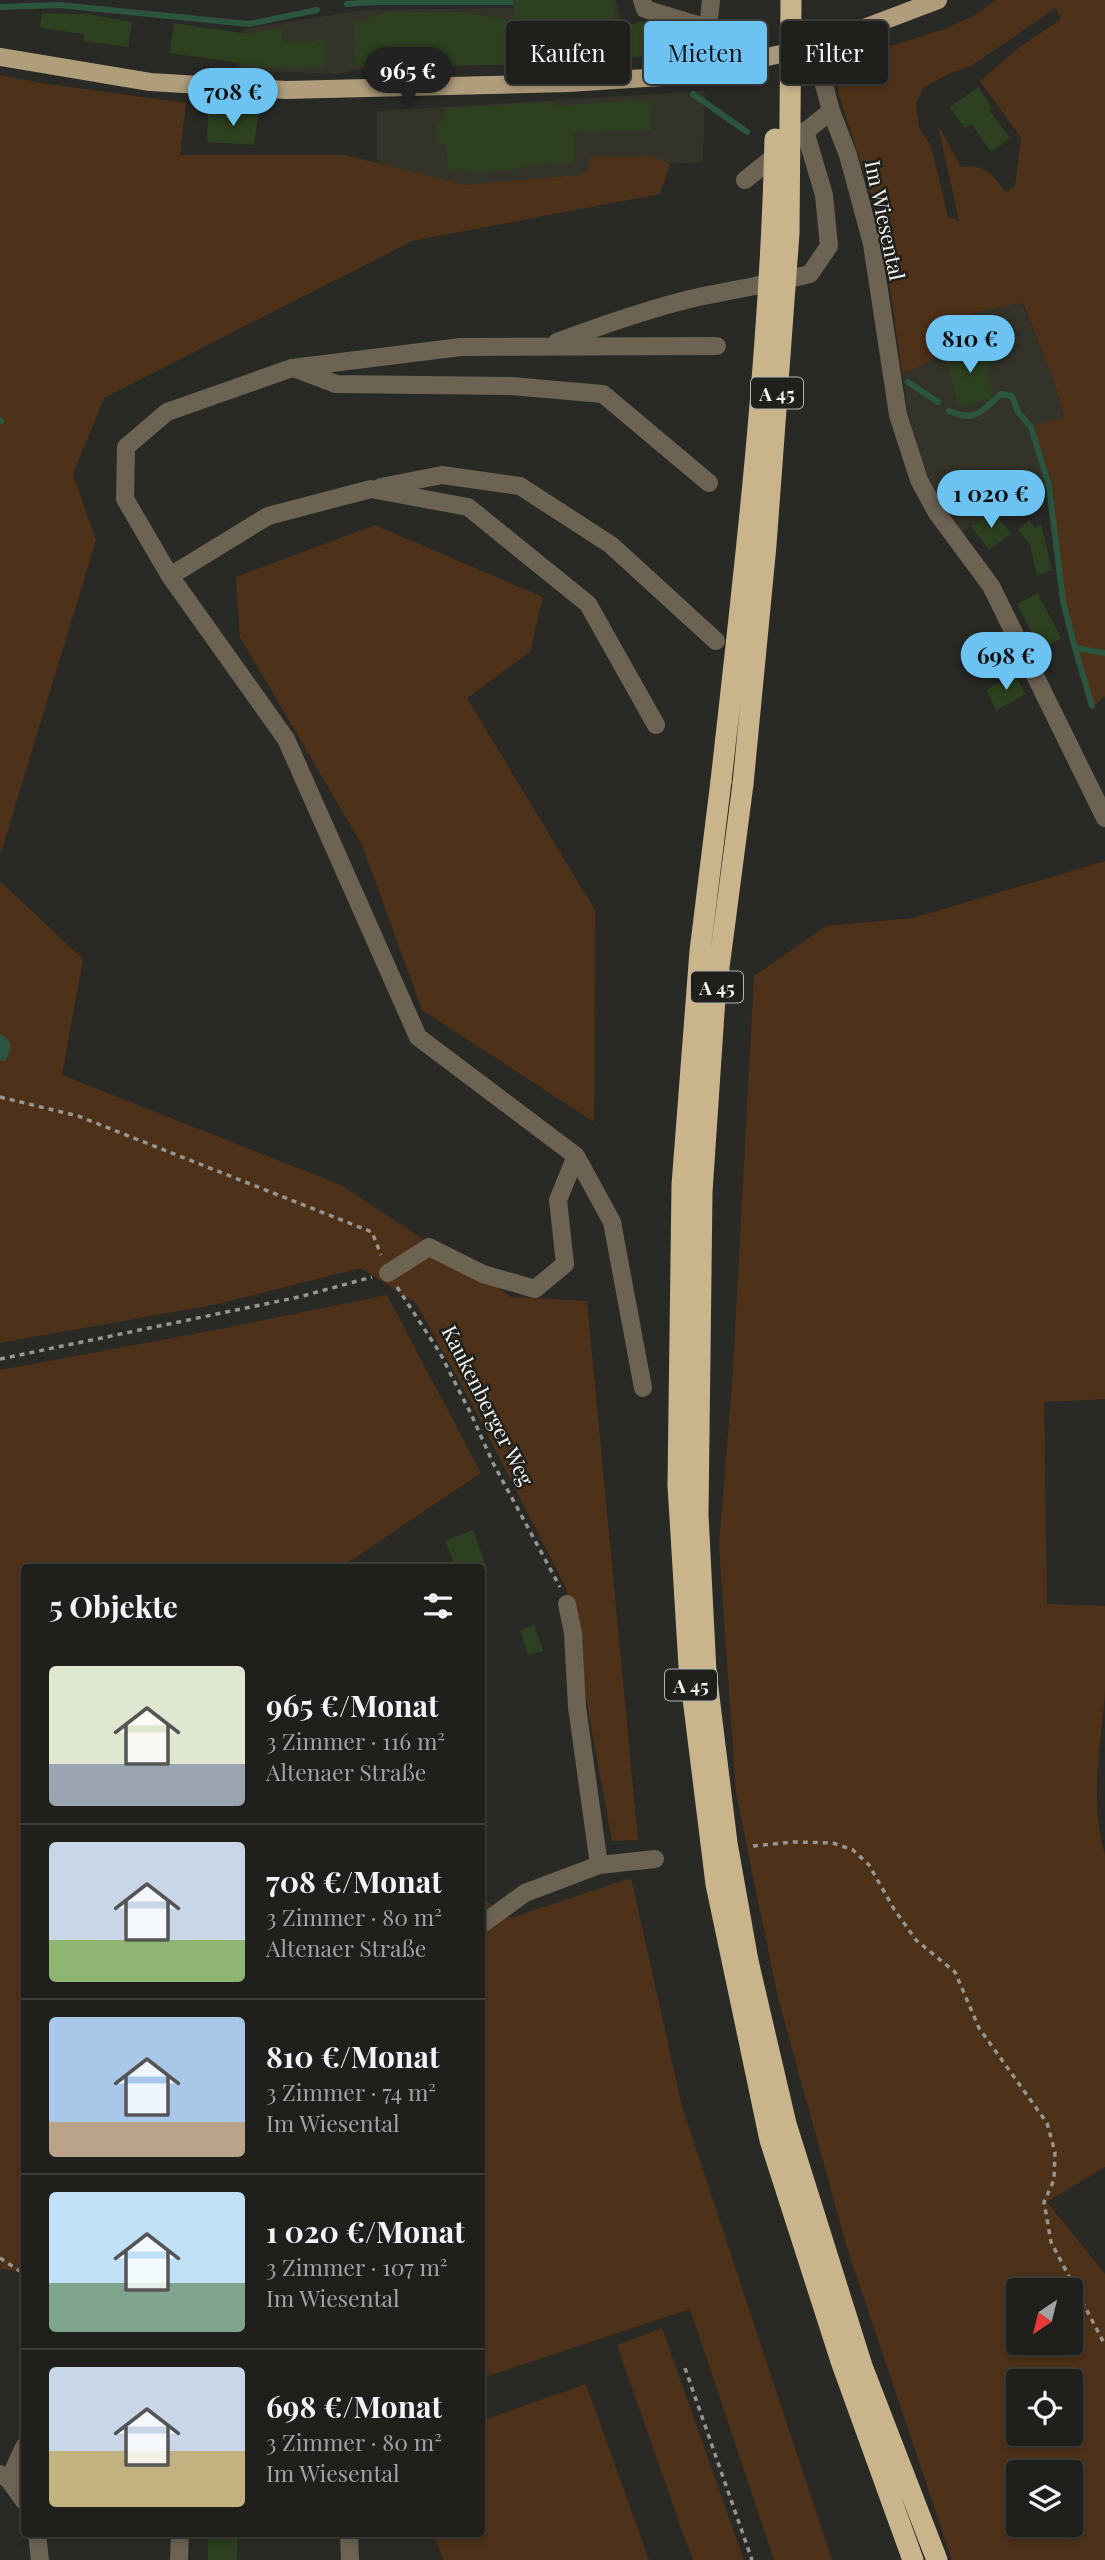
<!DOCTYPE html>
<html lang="de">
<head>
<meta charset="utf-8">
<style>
  body { margin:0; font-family:"Playfair Display",serif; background:#272725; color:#f1f3f6; height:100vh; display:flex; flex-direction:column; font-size:26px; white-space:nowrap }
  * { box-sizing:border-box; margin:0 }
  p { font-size:23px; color:#a1a2a3 }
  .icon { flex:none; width:38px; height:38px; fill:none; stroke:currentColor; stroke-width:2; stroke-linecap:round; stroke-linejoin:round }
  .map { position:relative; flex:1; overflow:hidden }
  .side { position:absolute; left:21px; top:1564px; width:464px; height:973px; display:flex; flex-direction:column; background:#1f1f1c; border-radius:7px; box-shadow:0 4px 10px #0003,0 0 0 2px #3c3d3b }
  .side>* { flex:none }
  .hud { position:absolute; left:506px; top:21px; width:494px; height:63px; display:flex; gap:14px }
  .needle { width:46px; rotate:215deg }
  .fabs { position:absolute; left:1006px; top:2278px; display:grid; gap:14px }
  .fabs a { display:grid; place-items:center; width:77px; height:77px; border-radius:7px; background:#1f1f1c; box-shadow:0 4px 10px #0003,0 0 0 2px #3c3d3b; font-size:35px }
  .price { position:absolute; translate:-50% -60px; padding:0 16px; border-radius:24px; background:#6cc3f2; color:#111; font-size:23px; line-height:46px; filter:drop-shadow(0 2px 4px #0008) }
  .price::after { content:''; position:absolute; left:50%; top:42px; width:21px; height:16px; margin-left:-10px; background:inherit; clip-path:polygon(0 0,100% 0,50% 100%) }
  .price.current { background:#222; color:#fff }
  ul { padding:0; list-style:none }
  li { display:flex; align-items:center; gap:21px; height:175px; padding:0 28px }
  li+li { border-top:2px solid #3c3d3b }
  li span { display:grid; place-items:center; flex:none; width:196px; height:140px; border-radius:7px; color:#555 }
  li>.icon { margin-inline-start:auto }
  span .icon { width:84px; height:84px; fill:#fffc; stroke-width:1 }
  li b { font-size:30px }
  h2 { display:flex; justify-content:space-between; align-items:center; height:84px; padding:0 28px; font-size:30px }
  .pill { padding:0 24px; border-radius:7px; background:#1f1f1c; box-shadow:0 4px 10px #0003,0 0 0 2px #3c3d3b; font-size:24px; line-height:63px }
  .pill.current { background:#6cc3f2; color:#111 }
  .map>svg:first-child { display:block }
  .built { fill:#33332a }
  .green { fill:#4e3119; fill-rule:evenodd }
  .water { fill:#2c553f }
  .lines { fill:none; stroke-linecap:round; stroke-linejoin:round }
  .stream { stroke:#2c553f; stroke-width:6 }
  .building { fill:#2d401f }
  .path { stroke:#959592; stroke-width:3.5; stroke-dasharray:5 5; stroke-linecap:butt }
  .minor { stroke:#6c6353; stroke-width:18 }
  .major { stroke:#af9d7c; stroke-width:18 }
  .highway { stroke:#cab48c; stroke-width:21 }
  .highway-bridge { stroke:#cab48c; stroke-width:21 }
  .labels { text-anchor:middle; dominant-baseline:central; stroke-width:5; stroke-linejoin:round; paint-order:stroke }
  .shield { fill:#1f1f1c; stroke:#b3b3b0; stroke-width:2 }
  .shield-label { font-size:19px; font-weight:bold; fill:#f2f2f0 }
  .street-label { font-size:21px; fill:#f2f2f0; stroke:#1f1f1c }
</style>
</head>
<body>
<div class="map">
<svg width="1105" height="2560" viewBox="0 0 1105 2560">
  <rect width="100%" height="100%" fill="#292926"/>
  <path class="built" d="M513 0H616L630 60 355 70 339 74 237 70 243 29 364 10 513 8Z
    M705 91 703 162 670 164 653 156 589 157V169L578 175 466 185 377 165V111Z
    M1022 303 1054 381 1064 418 1034 426 1052 485 993 510 961 533 937 495 920 458 909 417 902 373 912 371 944 350 958 335 972 313Z"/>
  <path class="green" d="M996 0H1105V696L1094 706 1065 600 1052 485 1034 426 1064 417 1054 381 1023 303 972 313C955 339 934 366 902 373L891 295 876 209 838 93 840 73 852 58 945 29 973 16ZM1056 8 1061 19 1021 46 980 81 1021 138 1015 186 1006 192C991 174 986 164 961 167L938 125 959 221 948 217 931 146 919 128 916 103 924 87 953 72 971 66Z
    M0 75 41 83 186 103 180 155H345L466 185 578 175 589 169V157L654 156 670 164 660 194 412 241 104 398 73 474 96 540 0 856Z
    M375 525 543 597 530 652 467 698 595 910 594 1122 422 1010 362 845 240 637 236 577Z
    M1105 861V1399L1044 1402 1047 1604 1105 1606C1105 1634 1105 1664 1105 1693 1101 1746 1089 1803 1105 1854V2167L1047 2202 1105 2274V2560H952L847 2248 778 1998 736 1793 719 1545 733 1370 754 976 826 926 913 918ZM1018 2291H1071V2343H1018ZM1018 2382H1071V2434H1018ZM1018 2473H1071V2525H1018Z
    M0 881 83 959 62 1075 341 1185 511 1297 587 1301 638 1840 612 1841 566 1588 472 1404 416 1303 361 1268 218 1304 0 1343Z
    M387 1295 481 1473 340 1568H24V2272L0 2269V1370L220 1329Z
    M631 1878 682 2106 832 2560H774L690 2309 488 2376 481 2372V1898L510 1918Z
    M662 2328 744 2560H693L686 2542 617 2345Z
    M586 2384 649 2560H443L434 2534H481V2421Z"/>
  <path class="water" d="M0 1034C14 1040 12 1050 5 1061L0 1060Z"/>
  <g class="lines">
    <path class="stream" d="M347 4 373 2H513
      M0 7 59 5 249 24 317 10
      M693 94 747 132
      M908 382 938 402
      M949 411C977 423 981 411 1001 394L1012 396 1018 412 1031 427 1049 486 1063 601 1075 648 1105 653
      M0 420 1 421
      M1075 648 1092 706"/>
  </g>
  <path class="building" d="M513 0H613L615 27 558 30 560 60 540 61V64L355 67 354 24 386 12H459L514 21Z
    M42 13 87 14 132 22 128 47 83 41 84 34 40 28Z
    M647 21 654 24 658 49 654 54 631 58 626 25Z
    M174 23 249 34 282 27V41L312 42 325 38V68L246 67 247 64 170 53Z
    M978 87 992 108 989 110 1010 138 991 152 972 125 964 128 950 107Z
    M649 100 651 130 574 132 575 162 521 166V169L468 172 464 169 448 170 446 143 437 144 435 122 445 121V108L553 102 554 106Z
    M259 110 254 145 207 142 208 114 229 115 232 112H240L244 115Z
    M984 344 991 371 987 372 994 398 959 407 945 354Z
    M993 510 1011 534 989 550 971 526Z
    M1029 520 1035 528 1041 524 1052 570 1037 576 1030 545 1018 530Z
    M1038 593 1061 638 1040 649 1017 604Z
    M1014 673 1025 694 996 711 987 690Z
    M473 1530 487 1568H456L445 1541Z
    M534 1625 543 1651 528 1655 520 1630Z
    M208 2534H237V2560H208Z"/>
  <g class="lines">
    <path class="path" d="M0 1097 78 1116 372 1232 381 1255
      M397 1287 440 1353 471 1414 493 1463 560 1587
      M0 1359 299 1297 372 1277
      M753 1846 793 1842 833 1843 853 1850 869 1865 894 1909 916 1940 955 1972 979 2028 1047 2123 1055 2152 1054 2180 1044 2202 1051 2242 1105 2345
      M0 2258 24 2274
      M685 2368 752 2560"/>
    <path class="minor" d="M642 0 645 9 708 28 729 65
      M708 28 711 0
      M814 47 831 111 848 155 872 244 898 415 919 480 937 513 991 586 1105 818
      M745 180 831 111
      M557 342C605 324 653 307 703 296 739 289 774 283 810 274L829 246 824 195 805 131
      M296 369 336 384 511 386 603 394 709 483
      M381 487 442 475 520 486 611 545 716 641
      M170 576 268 516 371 489 468 507 588 604 656 725
      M388 1273 429 1247 483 1274 535 1289 565 1264 558 1200 576 1156
      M643 1388 612 1222 576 1156 418 1037 286 739 170 576 125 499 126 447 167 412 292 368 461 347 717 346
      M567 1604 573 1633 577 1707 599 1865
      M481 1925 525 1893 599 1865 655 1859
      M0 2474 9 2480 24 2501
      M9 2480 24 2447
      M37 2534 40 2560
      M349 2534 350 2560
      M179 2560 180 2534"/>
    <path class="major" d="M0 57 150 82 286 90 569 83 661 77 710 69 814 47 938 0"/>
    <path class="highway" d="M721 781 700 951 682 1185 678 1485 689 1666 716 1884 770 2140 842 2364 913 2560
      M743 784 715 998 702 1192 698 1515 706 1672 727 1843 748 1961 786 2124 862 2366 937 2560"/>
    <path class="highway-bridge" d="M721 781C745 567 770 354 775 139
      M743 784 766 545 789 233 791 0"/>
  </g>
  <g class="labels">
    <g class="shield">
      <rect x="751" y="377.5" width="52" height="31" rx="5"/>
      <rect x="691" y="971.5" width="52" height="31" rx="5"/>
      <rect x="665" y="1669.5" width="52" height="31" rx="5"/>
    </g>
    <g class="shield-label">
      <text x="777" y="393">A 45</text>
      <text x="717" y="987">A 45</text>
      <text x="691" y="1685">A 45</text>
    </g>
    <g class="street-label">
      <text transform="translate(886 220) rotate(78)">Im Wiesental</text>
      <text transform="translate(489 1405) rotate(63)">Kaukenberger Weg</text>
    </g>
  </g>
</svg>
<div class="fabs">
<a><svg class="needle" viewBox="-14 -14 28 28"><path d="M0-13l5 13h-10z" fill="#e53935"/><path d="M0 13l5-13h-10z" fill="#a1a2a3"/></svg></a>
<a><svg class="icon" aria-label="locate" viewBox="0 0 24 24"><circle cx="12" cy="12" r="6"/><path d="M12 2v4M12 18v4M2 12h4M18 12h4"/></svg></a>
<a><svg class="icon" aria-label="layers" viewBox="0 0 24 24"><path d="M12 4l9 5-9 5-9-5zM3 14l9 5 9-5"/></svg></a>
</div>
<b class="price current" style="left:408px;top:107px">965 €</b>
<b class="price" style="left:233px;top:128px">708 €</b>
<b class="price" style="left:970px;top:375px">810 €</b>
<b class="price" style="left:991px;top:530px">1 020 €</b>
<b class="price" style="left:1006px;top:692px">698 €</b>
<div class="hud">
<a class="pill">Kaufen</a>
<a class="pill current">Mieten</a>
<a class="pill">Filter</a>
</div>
<section class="side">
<h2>5 Objekte<svg class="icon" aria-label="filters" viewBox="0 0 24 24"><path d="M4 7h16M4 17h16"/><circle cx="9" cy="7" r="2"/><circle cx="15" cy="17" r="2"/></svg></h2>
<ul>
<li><span style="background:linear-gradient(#dfe7d0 70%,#9aa5b1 0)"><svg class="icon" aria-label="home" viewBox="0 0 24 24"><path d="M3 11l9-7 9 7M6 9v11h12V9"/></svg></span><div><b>965 €/Monat</b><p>3 Zimmer · 116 m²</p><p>Altenaer Straße</p></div></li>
<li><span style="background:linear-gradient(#c9d6e8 70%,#8fb573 0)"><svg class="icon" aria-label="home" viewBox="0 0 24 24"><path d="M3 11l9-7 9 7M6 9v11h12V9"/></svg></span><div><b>708 €/Monat</b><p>3 Zimmer · 80 m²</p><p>Altenaer Straße</p></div></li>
<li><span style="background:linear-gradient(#a9c7e8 75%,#b9a48a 0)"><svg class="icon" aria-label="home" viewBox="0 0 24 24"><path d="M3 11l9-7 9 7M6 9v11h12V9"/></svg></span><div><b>810 €/Monat</b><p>3 Zimmer · 74 m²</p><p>Im Wiesental</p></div></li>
<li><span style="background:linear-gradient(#bfe0f5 65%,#7fa58c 0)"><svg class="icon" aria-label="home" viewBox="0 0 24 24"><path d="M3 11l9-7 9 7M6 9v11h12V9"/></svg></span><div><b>1 020 €/Monat</b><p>3 Zimmer · 107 m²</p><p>Im Wiesental</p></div></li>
<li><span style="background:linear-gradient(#c9d6e8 60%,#c2b280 0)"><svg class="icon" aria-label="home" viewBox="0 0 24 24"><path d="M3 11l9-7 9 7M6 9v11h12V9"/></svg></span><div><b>698 €/Monat</b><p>3 Zimmer · 80 m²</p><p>Im Wiesental</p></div></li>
</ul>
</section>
</div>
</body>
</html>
